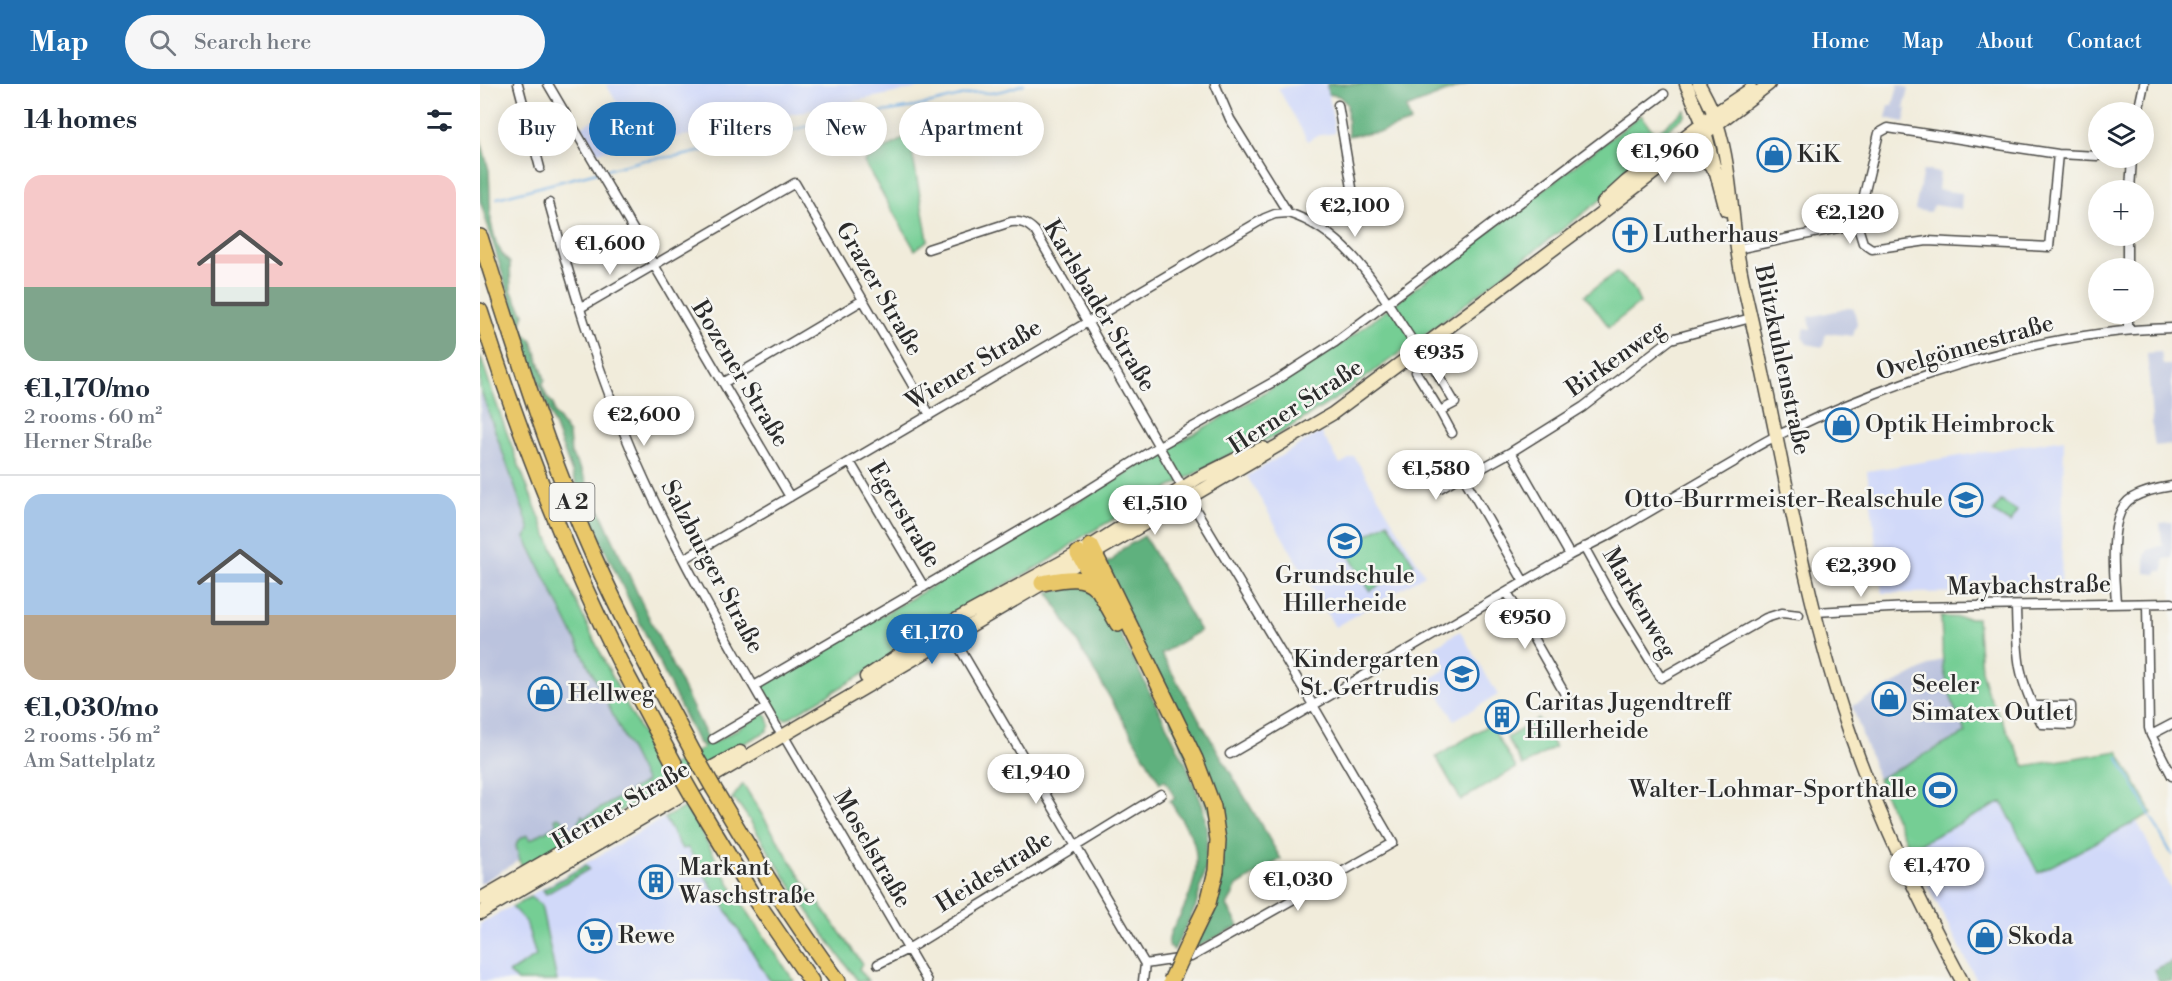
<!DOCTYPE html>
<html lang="en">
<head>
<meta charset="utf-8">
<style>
  body { margin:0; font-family:"Libre Bodoni",serif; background:#f6f6f7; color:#1f2937; height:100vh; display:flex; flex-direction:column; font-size:22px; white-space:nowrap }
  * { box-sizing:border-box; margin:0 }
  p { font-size:20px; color:#747a83 }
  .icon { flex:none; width:33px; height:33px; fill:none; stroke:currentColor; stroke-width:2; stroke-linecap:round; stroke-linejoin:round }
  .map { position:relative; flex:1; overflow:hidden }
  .sheet { display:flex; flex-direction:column; background:#fff; width:480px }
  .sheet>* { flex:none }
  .top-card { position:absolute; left:18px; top:18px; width:570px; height:54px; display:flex; gap:12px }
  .fabs { position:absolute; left:1608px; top:18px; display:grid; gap:12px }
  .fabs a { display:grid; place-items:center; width:66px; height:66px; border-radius:50%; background:#fff; box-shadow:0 3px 15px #0003; font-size:30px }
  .price { position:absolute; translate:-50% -51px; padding:0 14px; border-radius:21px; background:#fff; color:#222; font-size:20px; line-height:39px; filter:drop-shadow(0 2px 3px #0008) }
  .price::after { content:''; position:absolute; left:50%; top:36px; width:18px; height:14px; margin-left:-9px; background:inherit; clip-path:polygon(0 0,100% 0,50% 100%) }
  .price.current { background:#1f6fb2; color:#fff }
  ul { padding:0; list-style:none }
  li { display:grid; align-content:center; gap:12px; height:318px; padding:0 24px }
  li+li { border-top:2px solid #e0e1e3 }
  li span { display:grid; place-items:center; height:186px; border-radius:18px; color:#555 }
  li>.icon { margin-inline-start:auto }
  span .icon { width:108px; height:108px; fill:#fffc; stroke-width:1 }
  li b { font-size:26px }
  h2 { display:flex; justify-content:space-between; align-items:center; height:72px; padding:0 24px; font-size:26px }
  .tag { padding:0 21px; border-radius:27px; background:#fff; box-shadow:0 3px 15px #0003; font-size:21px; line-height:54px }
  .tag.current { background:#1f6fb2; color:#fff }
  header { display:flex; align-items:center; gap:36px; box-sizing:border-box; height:84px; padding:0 30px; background:#1f6fb2; color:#fff }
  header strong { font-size:28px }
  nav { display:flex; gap:33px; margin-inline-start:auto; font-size:21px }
  .search { width:420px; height:54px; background:#f6f6f7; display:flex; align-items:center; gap:15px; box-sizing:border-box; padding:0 21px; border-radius:33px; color:#747a83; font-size:22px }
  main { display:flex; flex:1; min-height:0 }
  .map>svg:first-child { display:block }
  .built { fill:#d1d9f9; fill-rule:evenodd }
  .industrial { fill:#bbc3de }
  .green { fill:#74ce94; stroke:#507c60; stroke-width:1.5 }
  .forest { fill:#5fb17e; stroke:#456e54; stroke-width:1.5 }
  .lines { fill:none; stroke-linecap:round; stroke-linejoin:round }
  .stream { stroke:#74b1e7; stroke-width:2 }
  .street-casing { stroke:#494845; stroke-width:11 }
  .secondary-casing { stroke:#494845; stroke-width:15 }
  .highway-casing { stroke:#494845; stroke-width:18 }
  .street { stroke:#fff; stroke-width:8 }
  .secondary { stroke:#f6e9c3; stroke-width:12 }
  .highway { stroke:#e9c769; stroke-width:15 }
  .highway-bridge-casing { stroke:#494845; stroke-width:18; stroke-linecap:butt }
  .highway-bridge { stroke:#e9c769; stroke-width:15 }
  .labels { text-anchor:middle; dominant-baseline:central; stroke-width:5; stroke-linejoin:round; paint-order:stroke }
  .shield { fill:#f6f6f2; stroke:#686867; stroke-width:1.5 }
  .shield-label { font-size:22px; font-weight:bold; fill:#2b2b2b }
  .poi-label { font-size:24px; fill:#2b2b2b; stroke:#f6f6f2; text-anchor:start }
  .street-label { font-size:24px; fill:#2b2b2b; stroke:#f6f6f2 }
</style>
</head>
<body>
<header>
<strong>Map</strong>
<div class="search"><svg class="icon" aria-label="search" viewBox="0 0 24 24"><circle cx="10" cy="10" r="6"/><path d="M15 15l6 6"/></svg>Search here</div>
<nav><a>Home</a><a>Map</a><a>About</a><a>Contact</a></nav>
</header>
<main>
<section class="sheet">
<h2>14 homes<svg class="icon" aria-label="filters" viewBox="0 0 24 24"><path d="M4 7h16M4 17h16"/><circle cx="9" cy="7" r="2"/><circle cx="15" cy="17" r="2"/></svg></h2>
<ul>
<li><span style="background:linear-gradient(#f6c9c9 60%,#7fa58c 0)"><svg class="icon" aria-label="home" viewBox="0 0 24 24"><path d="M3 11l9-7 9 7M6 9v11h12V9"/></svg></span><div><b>€1,170/mo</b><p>2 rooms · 60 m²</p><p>Herner Straße</p></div></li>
<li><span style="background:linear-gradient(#a9c7e8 65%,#b9a48a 0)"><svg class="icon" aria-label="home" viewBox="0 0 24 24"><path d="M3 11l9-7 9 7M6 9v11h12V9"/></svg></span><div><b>€1,030/mo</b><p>2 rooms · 56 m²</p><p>Am Sattelplatz</p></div></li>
</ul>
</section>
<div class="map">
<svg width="1692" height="897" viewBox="0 0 1692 897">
  <rect width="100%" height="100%" fill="#f6f6f2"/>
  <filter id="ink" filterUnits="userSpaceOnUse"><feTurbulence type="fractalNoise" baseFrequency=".0167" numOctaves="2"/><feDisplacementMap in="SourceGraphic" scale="12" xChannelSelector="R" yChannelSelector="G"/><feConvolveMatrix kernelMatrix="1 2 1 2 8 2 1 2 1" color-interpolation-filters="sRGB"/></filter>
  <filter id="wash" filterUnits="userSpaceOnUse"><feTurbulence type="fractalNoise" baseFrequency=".008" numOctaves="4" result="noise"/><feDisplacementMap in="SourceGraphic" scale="24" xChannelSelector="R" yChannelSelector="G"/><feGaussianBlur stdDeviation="1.35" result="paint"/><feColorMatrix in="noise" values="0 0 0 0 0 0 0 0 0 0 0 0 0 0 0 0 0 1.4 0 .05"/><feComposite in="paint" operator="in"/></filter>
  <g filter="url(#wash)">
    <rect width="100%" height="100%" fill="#f1ecdb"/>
    <path class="built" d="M126 0H458L215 50 116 68 101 43 138 21Z
      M822 0H847L855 49 835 52 828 57 798 4Z
      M841 348 860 380 874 372 945 491 855 543 767 392Z
      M1584 355 1581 508 1402 509 1387 387Z
      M980 547 1018 611 974 636 950 595 966 585 954 563Z
      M1522 718 1558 789 1657 737 1692 808V877L1674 886 1679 897H1497L1429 765Z
      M184 734 201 765 208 764 290 897H77L61 821 33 823 46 838 57 872 29 889 37 897H0V840ZM106 781 108 785 66 810 63 806Z"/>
    <path class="industrial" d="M1418 1 1429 4 1424 24 1427 25 1424 38 1406 34 1409 21H1413Z
      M1443 86 1460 89 1458 106 1482 109 1481 125 1454 121 1450 128 1435 126Z
      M1369 224 1374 225 1377 239 1373 252 1346 249 1343 263 1327 260 1322 253 1325 244 1331 245 1329 233Z
      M1681 268 1683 281H1692V366L1691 360 1675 362 1673 350 1667 269Z
      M0 304 50 446 45 453 166 698 0 800Z
      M1692 438V474L1684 475V487H1678L1676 490 1665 489V472L1668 466 1684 461 1682 459 1680 439Z
      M1462 575 1473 621 1486 649 1398 695 1372 622Z"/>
    <path class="green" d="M1205 26V32L1178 53 1183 60 1168 77 1122 115 950 247 857 314 794 353 744 373 602 453 572 475 467 533 459 541 395 583 307 635C292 635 287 618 281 607L282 602 286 599 765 320 828 282 871 253 1161 31 1175 50Z
      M429 51 448 156 435 166 384 78Z
      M1137 188 1153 204 1160 219 1129 243 1105 211Z
      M0 271C47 415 108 556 183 687L222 665 227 660 237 657 283 630 287 631 290 641 287 647 110 743 102 745 98 739 102 731 104 734 166 698 45 453 50 446 0 304Z
      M1521 417 1537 427 1530 439 1513 428Z
      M908 438 934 480 890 507 865 465Z
      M1461 533 1497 534 1501 586 1507 607 1545 682 1638 667 1672 729 1558 789 1522 718 1429 765 1398 695 1486 649 1473 621 1463 583Z
      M1058 635 1075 663 1043 682 1027 654Z
      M1010 640 1036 684 981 716 956 673Z
      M263 700 325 800 382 879 379 885 388 897H378C349 859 322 819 296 779 282 758 271 735 255 716H251Z
      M207 722 255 809 314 897H290L208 764 202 765 184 734Z
      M77 733 82 735 89 752 88 757 43 788 36 762 38 756 47 751 50 756 78 740 75 735Z
      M106 781 109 785 66 810 63 806Z
      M50 813 61 821 77 897H37L29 889 56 872 46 838 32 823Z"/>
    <path class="forest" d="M847 0H987L926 24 931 38 901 48 868 52 867 20 859 12 848 10Z
      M0 54 9 86 11 139 16 158 22 170 30 179 31 206 44 230 41 238 45 250 52 256 65 296 62 301 67 313 73 320 74 329 89 350 91 370 102 388 161 517 227 653V660L223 663 217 657 122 460 94 394 42 255 0 116Z
      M664 452 720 547 681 570 801 775 757 802 747 822 759 842 713 865 743 761 626 479 633 476 642 465Z
      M602 498 609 501 631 531 707 682 723 723 727 749 726 782 716 822 694 866 689 862C687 850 694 842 700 832 712 809 722 779 712 754 706 741 697 729 690 717L695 714 685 696 680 699 568 508 592 502 600 503Z
      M1692 877V897H1679L1674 886Z"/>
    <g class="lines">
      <path class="stream" d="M122 87 164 76 205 71 364 34 435 23 497 8 511 9 526 6 544 0
        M17 114 117 88
        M1686 648 1692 645
        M1638 673 1692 771"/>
    </g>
  </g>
  <g filter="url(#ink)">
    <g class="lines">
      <g class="street-casing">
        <path id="street" d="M38 0 60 84
          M68 0 310 413
          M735 0 750 35 808 129C872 149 901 211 936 262
          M1658 28 1664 0
          M1578 70 1569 163 1447 157 1392 165 1383 159 1377 140 1399 49 1408 44 1578 70 1618 72
          M1636 74 1651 75
          M1650 106 1652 74
          M69 119C95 213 124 308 165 397 204 483 252 564 298 645
          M833 140 873 110 858 21
          M448 165 531 138C541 137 547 139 555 147L701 401 833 621 913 759 711 873 665 880
          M1257 165 1377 140
          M1647 184V152
          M100 224 315 99 450 331
          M1648 230V245
          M940 260 975 319 960 327 972 349
          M936 288 960 327
          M243 299 383 216
          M1031 368 1090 471
          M370 378 444 503
          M951 389 960 404 982 391 984 394 1031 368 1103 323 1191 255 1271 234
          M984 394 1044 498
          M1104 463 1136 521 1181 594 1286 534 1302 529 1319 531
          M204 475 785 134 795 130 808 129
          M1027 508 1086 612
          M1636 520C1635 493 1626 429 1652 414 1664 407 1679 404 1692 402
          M1667 520 1669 644 1671 651 1692 692
          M1536 522C1537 574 1537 594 1562 640L1591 641V622H1552
          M1335 528 1429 523 1692 519
          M466 541 665 880
          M274 602 594 415 679 362 795 297 854 259 1184 10
          M302 649 447 897
          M1671 651 1692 640
          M233 655 286 624
          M750 670 1090 471 1131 450 1254 378C1280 357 1308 347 1338 333 1448 285 1572 247 1692 244
          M398 880 428 865 681 710
          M663 897 665 880"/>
      </g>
      <g class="secondary-casing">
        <path id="secondary" d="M1206 0 1223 40 1246 126
          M1219 0C1226 13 1233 25 1237 39 1250 79 1251 123 1257 165 1261 194 1269 223 1275 252 1303 377 1323 504 1362 625 1392 720 1435 810 1482 897
          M1194 74C1212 73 1224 73 1236 88
          M1123 119 1146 98 1234 30 1271 5
          M386 593 455 547 611 462 718 394 754 376 783 364
          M0 815 122 744 260 668
          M0 829 852 330 1118 132 1289 0"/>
      </g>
      <g class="highway-casing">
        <path id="highway" d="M0 153C34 260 67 368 113 471 143 538 179 604 214 670
          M0 227C39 348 84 467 141 580 159 614 177 647 195 681
          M611 462 715 675 733 723 738 756 736 787 728 819 712 852
          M598 469 638 540
          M562 499C579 496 604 489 616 504
          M234 705C273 771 312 836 358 897
          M215 716 274 814 331 897"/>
      </g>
      <use href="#street" class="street"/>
      <use href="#secondary" class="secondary"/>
      <use href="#highway" class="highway"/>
      <g class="highway-bridge-casing">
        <path id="highway-bridge" d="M214 670 234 705
          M195 681 215 716
          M691 897 712 852"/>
      </g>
      <use href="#highway-bridge" class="highway-bridge"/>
    </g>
  </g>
  <defs>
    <g id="shop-ring" transform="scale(1.725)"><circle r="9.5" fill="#f6f6f2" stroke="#1f6fb2" stroke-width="1.5"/><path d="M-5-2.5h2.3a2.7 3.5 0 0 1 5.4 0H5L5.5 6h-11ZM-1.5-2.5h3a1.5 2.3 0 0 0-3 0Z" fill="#1f6fb2"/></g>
    <g id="church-ring" transform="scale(1.725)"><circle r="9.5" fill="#f6f6f2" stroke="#1f6fb2" stroke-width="1.5"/><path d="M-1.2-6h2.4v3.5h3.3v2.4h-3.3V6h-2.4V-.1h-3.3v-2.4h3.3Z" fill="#1f6fb2"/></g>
    <g id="school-ring" transform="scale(1.725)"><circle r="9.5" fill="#f6f6f2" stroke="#1f6fb2" stroke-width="1.5"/><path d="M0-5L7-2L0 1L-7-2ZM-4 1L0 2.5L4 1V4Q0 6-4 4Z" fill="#1f6fb2"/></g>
    <g id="building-ring" transform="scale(1.725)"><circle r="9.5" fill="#f6f6f2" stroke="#1f6fb2" stroke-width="1.5"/><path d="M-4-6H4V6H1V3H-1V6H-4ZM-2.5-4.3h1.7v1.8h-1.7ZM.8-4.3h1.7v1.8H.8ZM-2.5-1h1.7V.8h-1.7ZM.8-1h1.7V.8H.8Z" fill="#1f6fb2"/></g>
    <g id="stadium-ring" transform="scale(1.725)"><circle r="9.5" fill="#f6f6f2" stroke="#1f6fb2" stroke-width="1.5"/><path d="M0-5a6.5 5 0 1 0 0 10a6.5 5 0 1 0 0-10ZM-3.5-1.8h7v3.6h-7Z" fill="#1f6fb2"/></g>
    <g id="supermarket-ring" transform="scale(1.725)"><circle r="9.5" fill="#f6f6f2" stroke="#1f6fb2" stroke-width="1.5"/><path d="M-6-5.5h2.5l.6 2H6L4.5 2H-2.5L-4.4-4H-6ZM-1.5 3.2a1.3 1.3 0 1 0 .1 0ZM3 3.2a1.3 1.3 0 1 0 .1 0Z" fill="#1f6fb2"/></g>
  </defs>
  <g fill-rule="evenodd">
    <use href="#shop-ring" x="1294" y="71"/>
    <use href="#church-ring" x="1150" y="151"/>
    <use href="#shop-ring" x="1362" y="341"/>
    <use href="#school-ring" x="1486" y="416"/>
    <use href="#school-ring" x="865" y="457"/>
    <use href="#school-ring" x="982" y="590"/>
    <use href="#shop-ring" x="65" y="610"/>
    <use href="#shop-ring" x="1409" y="615"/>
    <use href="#building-ring" x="1022" y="633"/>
    <use href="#stadium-ring" x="1460" y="706"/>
    <use href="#building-ring" x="176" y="798"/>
    <use href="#supermarket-ring" x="115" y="852"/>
    <use href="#shop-ring" x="1505" y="853"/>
  </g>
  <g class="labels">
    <rect class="shield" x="69.5" y="399" width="45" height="38" rx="4.5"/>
    <g class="shield-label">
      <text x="92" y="418">A 2</text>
    </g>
    <g class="poi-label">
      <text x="1317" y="71">KiK</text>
      <text x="1173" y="151">Lutherhaus</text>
      <text x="1385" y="341">Optik Heimbrock</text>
      <text x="1463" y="416" text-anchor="end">Otto-Burrmeister-Realschule</text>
      <text x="865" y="492" text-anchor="middle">Grundschule<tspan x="865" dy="28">Hillerheide</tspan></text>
      <text x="959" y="576" text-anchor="end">Kindergarten<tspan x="959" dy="28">St. Gertrudis</tspan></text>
      <text x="1432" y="601">Seeler<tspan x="1432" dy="28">Simatex Outlet</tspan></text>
      <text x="88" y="610">Hellweg</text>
      <text x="1045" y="619">Caritas Jugendtreff<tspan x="1045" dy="28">Hillerheide</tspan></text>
      <text x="1437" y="706" text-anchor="end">Walter-Lohmar-Sporthalle</text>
      <text x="199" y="784">Markant<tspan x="199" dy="28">Waschstraße</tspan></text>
      <text x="138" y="852">Rewe</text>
      <text x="1528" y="853">Skoda</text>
    </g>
    <g class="street-label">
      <text transform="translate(399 205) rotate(60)">Grazer Straße</text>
      <text transform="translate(619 222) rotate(59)">Karlsbader Straße</text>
      <text transform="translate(1485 264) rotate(-16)">Ovelgönnestraße</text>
      <text transform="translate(1136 275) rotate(-35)">Birkenweg</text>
      <text transform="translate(1302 276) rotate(78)">Blitzkuhlenstraße</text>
      <text transform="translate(494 281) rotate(-31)">Wiener Straße</text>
      <text transform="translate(260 290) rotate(59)">Bozener Straße</text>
      <text transform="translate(816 323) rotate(-33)">Herner Straße</text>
      <text transform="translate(424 431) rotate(59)">Egerstraße</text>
      <text transform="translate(232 483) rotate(62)">Salzburger Straße</text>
      <text transform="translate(1549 502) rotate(-1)">Maybachstraße</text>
      <text transform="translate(1159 519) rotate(60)">Markenweg</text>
      <text transform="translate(141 722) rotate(-30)">Herner Straße</text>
      <text transform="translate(392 765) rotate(60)">Moselstraße</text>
      <text transform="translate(514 788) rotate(-32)">Heidestraße</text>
    </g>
  </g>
</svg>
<div class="fabs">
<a><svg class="icon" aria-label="layers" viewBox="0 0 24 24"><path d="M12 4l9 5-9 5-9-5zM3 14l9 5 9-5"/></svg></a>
<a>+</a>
<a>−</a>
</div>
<b class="price" style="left:1185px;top:100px">€1,960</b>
<b class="price" style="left:875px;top:154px">€2,100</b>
<b class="price" style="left:1370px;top:161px">€2,120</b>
<b class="price" style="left:130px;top:192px">€1,600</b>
<b class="price" style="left:959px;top:301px">€935</b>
<b class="price" style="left:164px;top:363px">€2,600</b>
<b class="price" style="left:956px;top:417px">€1,580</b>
<b class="price" style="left:675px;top:452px">€1,510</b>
<b class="price" style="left:1381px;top:514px">€2,390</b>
<b class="price" style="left:1045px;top:566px">€950</b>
<b class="price current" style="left:452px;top:581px">€1,170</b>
<b class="price" style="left:556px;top:721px">€1,940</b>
<b class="price" style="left:1457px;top:814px">€1,470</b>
<b class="price" style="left:818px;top:828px">€1,030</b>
<div class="top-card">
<a class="tag">Buy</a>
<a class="tag current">Rent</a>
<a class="tag">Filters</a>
<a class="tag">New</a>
<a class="tag">Apartment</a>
</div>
</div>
</main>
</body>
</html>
